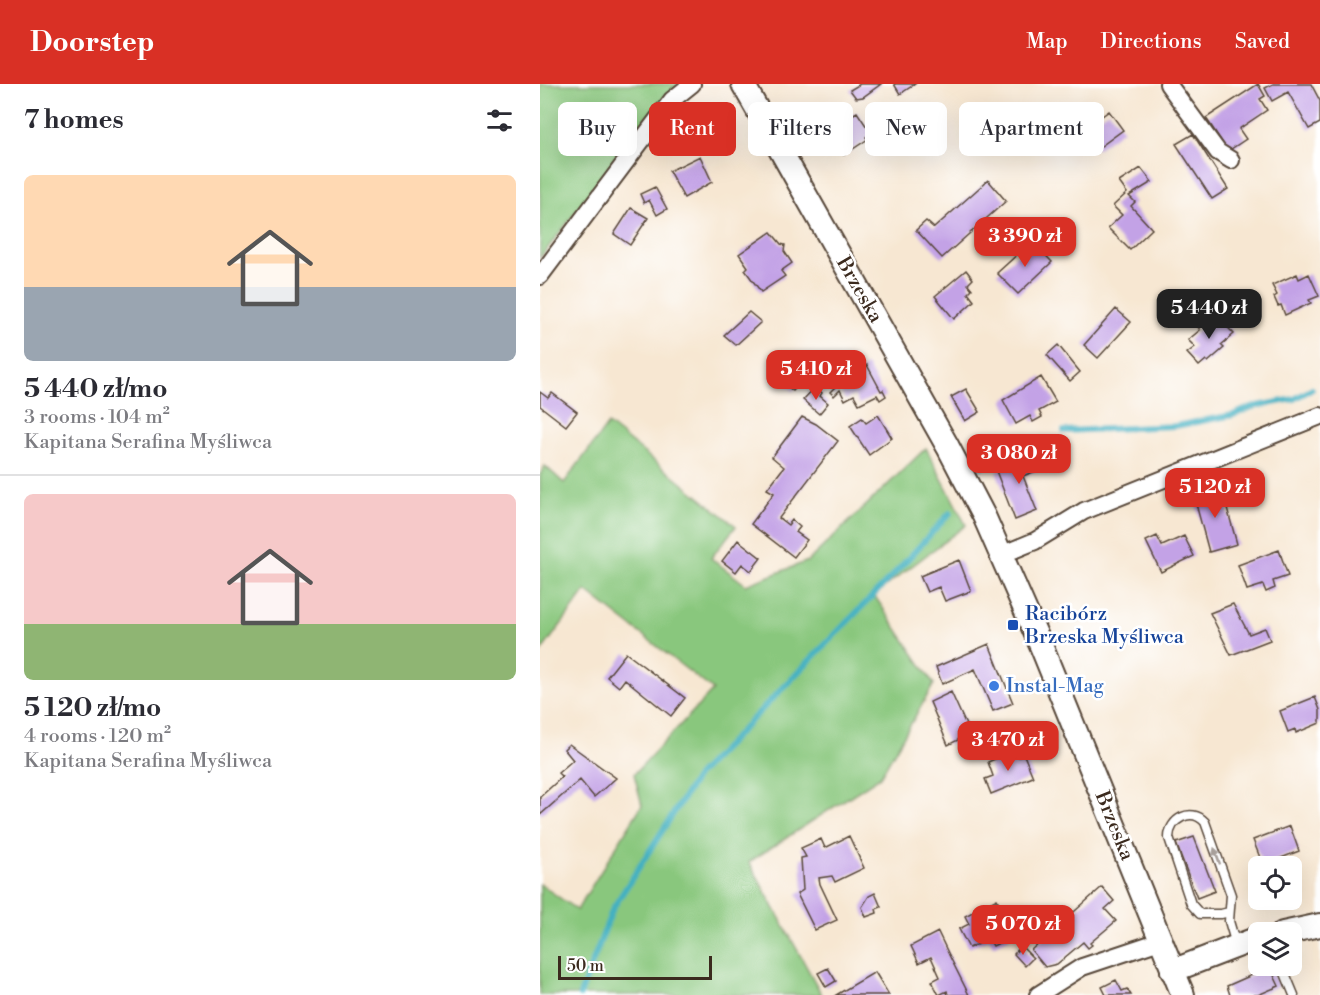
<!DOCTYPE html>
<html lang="en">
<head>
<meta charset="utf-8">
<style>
  body { margin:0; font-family:"Libre Bodoni",serif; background:#f7f7f7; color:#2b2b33; height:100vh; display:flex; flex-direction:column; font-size:22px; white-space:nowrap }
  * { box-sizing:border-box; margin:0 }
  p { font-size:20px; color:#7c7c81 }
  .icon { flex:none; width:33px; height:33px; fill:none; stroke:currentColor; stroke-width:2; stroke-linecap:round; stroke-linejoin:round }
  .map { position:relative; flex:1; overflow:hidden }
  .details { display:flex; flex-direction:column; background:#fff; width:540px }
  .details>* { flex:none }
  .banner { position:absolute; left:18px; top:18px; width:570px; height:54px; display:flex; gap:12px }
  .tools { position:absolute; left:708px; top:772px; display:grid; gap:12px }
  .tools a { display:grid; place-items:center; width:54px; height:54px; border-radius:9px; background:#fff; box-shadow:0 6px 24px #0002; font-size:30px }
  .scale { position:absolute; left:18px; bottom:15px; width:154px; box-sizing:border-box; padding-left:6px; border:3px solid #3b2a1e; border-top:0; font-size:16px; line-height:21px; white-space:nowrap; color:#3b2a1e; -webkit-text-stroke:4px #fff; paint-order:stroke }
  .price { position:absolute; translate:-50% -51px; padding:0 14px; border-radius:12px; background:#d93025; color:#fff; font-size:20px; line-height:39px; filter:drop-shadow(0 2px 3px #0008) }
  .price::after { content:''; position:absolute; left:50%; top:36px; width:18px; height:14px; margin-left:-9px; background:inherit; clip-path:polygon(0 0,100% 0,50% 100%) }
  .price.active { background:#222; color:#fff }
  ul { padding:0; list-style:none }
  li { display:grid; align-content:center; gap:12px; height:318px; padding:0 24px }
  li+li { border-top:2px solid #e1e1e2 }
  li span { display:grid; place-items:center; height:186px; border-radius:9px; color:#555 }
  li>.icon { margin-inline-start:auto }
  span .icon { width:108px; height:108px; fill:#fffc; stroke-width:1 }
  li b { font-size:26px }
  h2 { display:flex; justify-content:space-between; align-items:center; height:72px; padding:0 24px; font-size:26px }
  .tag { padding:0 21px; border-radius:9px; background:#fff; box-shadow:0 6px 24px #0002; font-size:21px; line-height:54px }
  .tag.active { background:#d93025; color:#fff }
  header { display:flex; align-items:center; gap:36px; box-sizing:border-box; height:84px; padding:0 30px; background:#d93025; color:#fff }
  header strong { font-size:28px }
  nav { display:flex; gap:33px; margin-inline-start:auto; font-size:21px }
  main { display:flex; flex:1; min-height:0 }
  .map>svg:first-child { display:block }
  .green { fill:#89c77d; stroke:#62784e; stroke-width:1.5 }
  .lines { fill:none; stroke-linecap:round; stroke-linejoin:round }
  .stream { stroke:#43b0c1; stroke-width:6 }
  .building { fill:#c3a2e6 }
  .lane-casing { stroke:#574639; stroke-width:11 }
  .street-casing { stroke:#574639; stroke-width:20 }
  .secondary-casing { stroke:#574639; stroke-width:26 }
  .lane { stroke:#fff; stroke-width:8 }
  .street { stroke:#fff; stroke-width:16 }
  .secondary { stroke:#fff; stroke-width:22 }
  .oneway { fill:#a79f9a }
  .transit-dot { fill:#1a4fb4; stroke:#fff; stroke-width:2 }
  .shop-dot { fill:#3f7fe0; stroke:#fff; stroke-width:2 }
  .labels { text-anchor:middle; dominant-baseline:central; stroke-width:5; stroke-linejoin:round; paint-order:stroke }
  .street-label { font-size:20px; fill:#3b2a1e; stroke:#fff }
  .transit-label { font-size:20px; fill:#164399; stroke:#fff; text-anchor:start }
  .shop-label { font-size:20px; fill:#366cbe; stroke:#fff; text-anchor:start }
</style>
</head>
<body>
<header>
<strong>Doorstep</strong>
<nav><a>Map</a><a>Directions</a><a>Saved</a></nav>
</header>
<main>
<section class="details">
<h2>7 homes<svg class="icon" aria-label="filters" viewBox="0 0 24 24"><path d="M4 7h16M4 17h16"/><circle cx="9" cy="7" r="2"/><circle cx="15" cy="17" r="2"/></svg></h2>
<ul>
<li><span style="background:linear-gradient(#ffd9b3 60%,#9aa5b1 0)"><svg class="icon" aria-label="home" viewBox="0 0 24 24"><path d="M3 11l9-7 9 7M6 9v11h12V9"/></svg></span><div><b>5 440 zł/mo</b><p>3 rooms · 104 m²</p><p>Kapitana Serafina Myśliwca</p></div></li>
<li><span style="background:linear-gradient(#f6c9c9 70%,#8fb573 0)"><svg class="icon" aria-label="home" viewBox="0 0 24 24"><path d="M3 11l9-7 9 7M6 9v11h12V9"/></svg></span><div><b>5 120 zł/mo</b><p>4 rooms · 120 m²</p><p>Kapitana Serafina Myśliwca</p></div></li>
</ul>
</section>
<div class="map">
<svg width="780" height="911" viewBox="0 0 780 911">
  <rect width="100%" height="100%" fill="#fff"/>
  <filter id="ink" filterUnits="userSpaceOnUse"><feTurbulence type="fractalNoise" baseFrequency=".0167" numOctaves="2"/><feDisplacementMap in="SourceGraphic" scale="12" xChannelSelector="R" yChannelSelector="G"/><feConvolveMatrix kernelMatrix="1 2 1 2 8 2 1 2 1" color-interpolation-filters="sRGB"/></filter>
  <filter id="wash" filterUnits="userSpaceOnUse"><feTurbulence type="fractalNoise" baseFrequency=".008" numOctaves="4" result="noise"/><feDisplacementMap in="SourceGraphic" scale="24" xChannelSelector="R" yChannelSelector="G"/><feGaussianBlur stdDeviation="1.35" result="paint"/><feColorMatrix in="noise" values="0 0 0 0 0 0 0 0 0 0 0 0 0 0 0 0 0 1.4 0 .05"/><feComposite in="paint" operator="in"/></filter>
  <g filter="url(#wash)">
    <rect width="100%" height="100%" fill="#f7e7d2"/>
    <path class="green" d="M0 0H139L99 47 0 174Z
      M68 340 196 442 171 474 206 501 268 477 386 364 426 441 334 511 394 600 340 693 209 778 282 911H0V800L37 826 102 721 94 690 173 606 46 507 0 569V391L5 382 24 399Z"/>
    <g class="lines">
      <path class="stream" d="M524 347 635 342 693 331 712 323 754 315 772 305
        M441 383 488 361
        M40 911 73 824 158 691 354 490 410 429"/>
    </g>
    <g id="blocks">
      <path class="building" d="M320 0H341L323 13 316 14 310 6Z
        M354 0H375L360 10Z
        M718 0 725 12 720 15 727 26 699 45 706 55 688 67 666 34Z
        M733 0H771L780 17V39L769 45 748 8 732 17 725 4Z
        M307 24 312 31 317 28 331 49 326 53 328 55 304 71 301 67 297 69 280 43Z
        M569 27 583 46 557 65 543 46Z
        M653 50 688 105 672 115 636 60Z
        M160 72 172 98 144 114 129 87Z
        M601 84 612 98 589 112 595 118 591 122 612 145 590 166 568 144 582 131 573 122 587 109 579 98Z
        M448 96 466 117 402 174 376 146 386 137 394 144Z
        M115 103 127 125 117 131 109 116 104 119 100 110Z
        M91 124 108 134 90 161 74 150Z
        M231 148 241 160 245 161 244 167 252 179 241 187 245 192 221 208 205 186 208 183 199 170Z
        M492 157 512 178 478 210 457 189Z
        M426 186 433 195 428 200 432 205 428 209 434 217 414 235 395 212Z
        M757 190 759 195 769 190 779 212 769 216 771 219 745 231 741 221 738 222 734 213 737 211 732 201Z
        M576 225 591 238 558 274 544 261Z
        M209 228 221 238 196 261 184 251Z
        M674 229 694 250 681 261 684 264 668 278 666 276 659 282 647 269 655 263 648 256 660 246 658 243Z
        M518 261 540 288 530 297 507 271Z
        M327 281 341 307 343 306 346 312 340 316 337 311 319 320 314 311 305 316 300 306 294 312 290 308 311 287 315 291Z
        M248 291 259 300 253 307 242 298Z
        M501 293 516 318 499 327 502 333 493 338 490 332 476 340 463 316Z
        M275 303 282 309 280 312 288 319 279 330 263 316Z
        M426 305 440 328 425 337 411 313Z
        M0 308 8 314 12 309 37 328 26 342 0 322Z
        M338 331 352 354 329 371 310 342 322 334 326 339Z
        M262 333 276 340 298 357 239 434 248 441 252 436 260 443 256 448 267 456 254 473 211 440 234 409 227 405 244 383 232 373Z
        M493 367 501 385 483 392 497 427 475 436 456 387 477 378 475 374Z
        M681 402 697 460 669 468 653 409Z
        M617 452 622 462 644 452 654 472 621 488 606 457Z
        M198 456 221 474 211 487 202 480 196 488 182 477Z
        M739 466 748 492 733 497 735 504 726 508 723 501 707 506 698 481Z
        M419 476 431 507 405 517 399 503 387 508 380 492Z
        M693 520 709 550 725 544 730 556 691 571 670 529Z
        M449 560 473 619 453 627 435 585 402 600 396 583Z
        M86 569 145 614 131 632 85 595 79 603 67 593Z
        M411 608 430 650 408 661 390 618Z
        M775 613 780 626V639L756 649 755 645 748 648 740 627Z
        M29 660 76 694 54 713 40 696 0 731V713L22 693 18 689 33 676 24 665Z
        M476 666 479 673 484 671 493 693 451 710 445 695 453 692 448 678Z
        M750 742 759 767 723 781 713 756Z
        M309 752 324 784 295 798 292 792 279 794 280 800 297 836 275 846 257 810 263 806 261 774 266 773 261 764 281 755 285 764Z
        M654 753 675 807 657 814 636 759Z
        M562 803 574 817 565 825 576 837 550 859 552 861 548 864 543 858 517 880 505 883 491 866Z
        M335 809 341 823 336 825 337 829 326 833 322 823 329 812Z
        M457 815 471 843 466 846 470 854 453 862 449 855 429 864 419 845 429 840 425 832Z
        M398 848 410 873 429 911H408L407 907 399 911 392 897 400 893 391 873 379 879 371 862Z
        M481 862 493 874 485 882 474 870Z
        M730 883 739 902 718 911H690L687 902Z
        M288 884 296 897 286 903 278 889Z
        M335 888 349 911H296Z
        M576 896 582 907 587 905 591 911H566L562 903Z"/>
    </g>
  </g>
  <g filter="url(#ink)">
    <use href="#blocks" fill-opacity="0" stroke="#574639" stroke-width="1.5"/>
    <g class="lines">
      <g class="lane-casing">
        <path id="lane" d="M689 828 681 830H660L651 820 629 754C629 735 651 723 665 738L691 811 689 837 696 861
          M742 882 754 911"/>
      </g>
      <g class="street-casing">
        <path id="street" d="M628 0 678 68 691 76
          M0 192 132 16 152 0
          M461 471 495 457 544 427 780 332
          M498 911 542 883 620 857"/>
      </g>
      <g class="secondary-casing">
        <path id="secondary" d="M203 0 408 363 444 432 502 564 643 911
          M743 849 780 841
          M632 887 718 854"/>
      </g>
      <use href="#lane" class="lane"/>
      <use href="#street" class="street"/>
      <use href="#secondary" class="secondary"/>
    </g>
    <defs><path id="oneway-solid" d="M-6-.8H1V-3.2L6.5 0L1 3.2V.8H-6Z" transform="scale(1.5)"/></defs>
    <use class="oneway" href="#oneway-solid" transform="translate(677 772) rotate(-110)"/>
  </g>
  <rect class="transit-dot" x="467" y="535" width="12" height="12" rx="3"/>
  <circle class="shop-dot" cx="454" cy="602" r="6"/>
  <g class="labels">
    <g class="street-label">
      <text transform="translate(319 206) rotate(60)">Brzeska</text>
      <text transform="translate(574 742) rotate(68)">Brzeska</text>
    </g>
    <g class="transit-label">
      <text x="485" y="530">Racibórz<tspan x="485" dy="23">Brzeska Myśliwca</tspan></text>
    </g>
    <g class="shop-label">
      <text x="466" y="602">Instal-Mag</text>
    </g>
  </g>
</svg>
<div class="tools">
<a><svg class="icon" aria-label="locate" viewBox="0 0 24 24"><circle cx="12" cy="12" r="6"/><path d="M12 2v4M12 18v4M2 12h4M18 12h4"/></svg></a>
<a><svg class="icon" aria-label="layers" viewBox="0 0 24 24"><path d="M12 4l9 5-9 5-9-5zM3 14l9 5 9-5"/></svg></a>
</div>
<div class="scale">50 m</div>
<b class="price" style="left:485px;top:184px">3 390 zł</b>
<b class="price active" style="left:669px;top:256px">5 440 zł</b>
<b class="price" style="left:276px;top:317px">5 410 zł</b>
<b class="price" style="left:479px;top:401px">3 080 zł</b>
<b class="price" style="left:675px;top:435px">5 120 zł</b>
<b class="price" style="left:468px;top:688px">3 470 zł</b>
<b class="price" style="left:483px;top:872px">5 070 zł</b>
<div class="banner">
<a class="tag">Buy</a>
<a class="tag active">Rent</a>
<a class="tag">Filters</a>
<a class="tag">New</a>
<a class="tag">Apartment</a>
</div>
</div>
</main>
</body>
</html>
